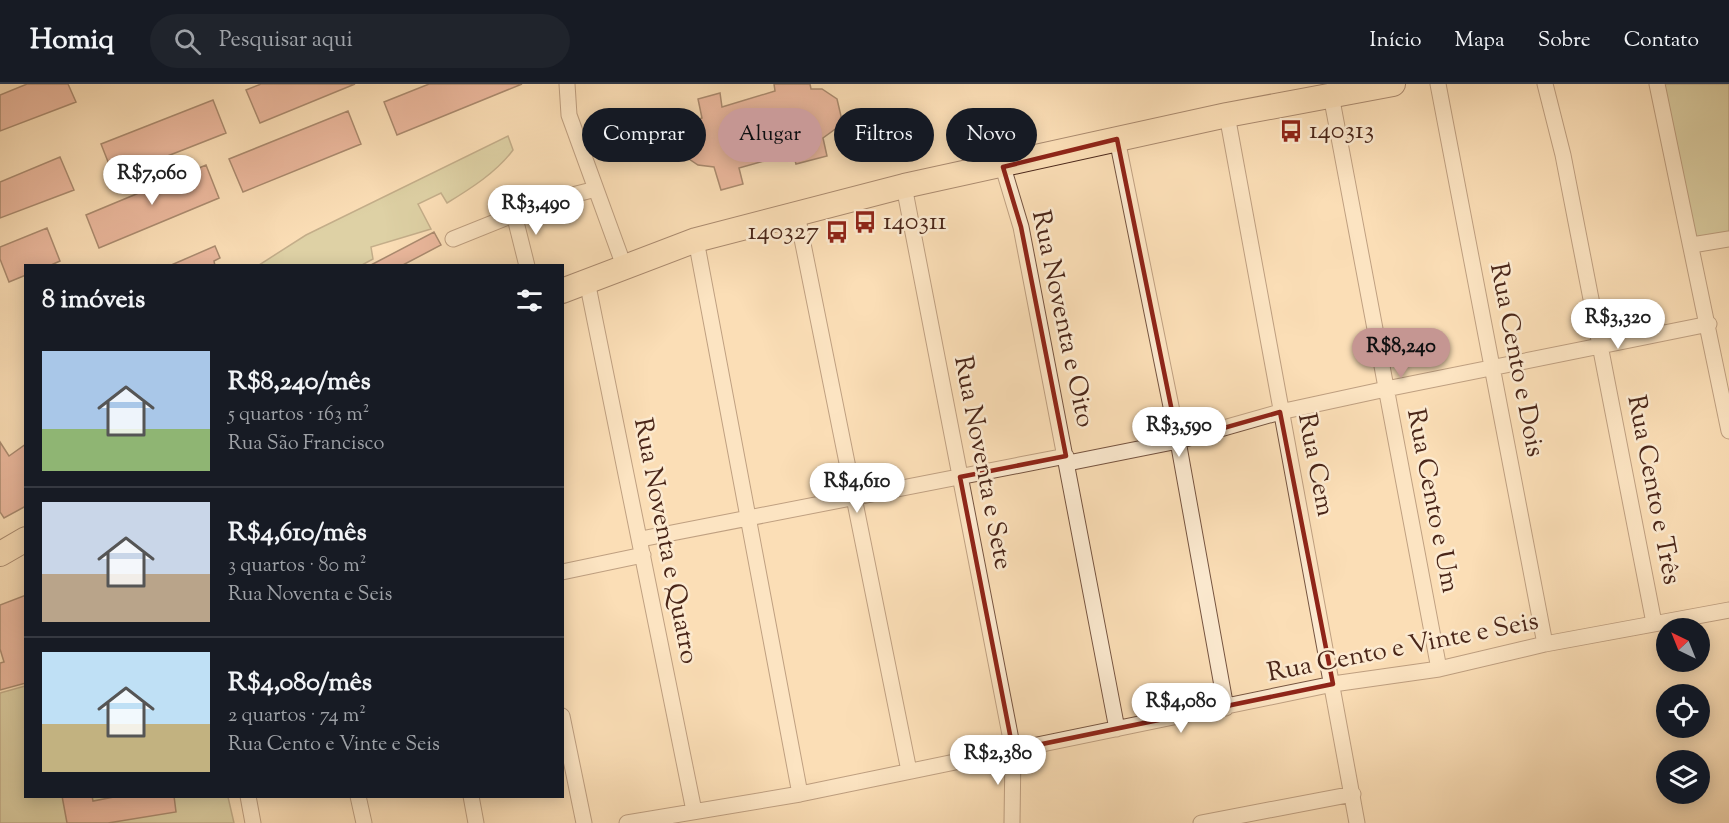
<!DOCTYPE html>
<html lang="pt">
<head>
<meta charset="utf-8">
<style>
  body { margin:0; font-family:"Sorts Mill Goudy",serif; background:#20242c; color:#f1f3f6; height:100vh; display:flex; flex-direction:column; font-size:22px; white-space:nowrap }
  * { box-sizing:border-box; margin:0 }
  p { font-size:20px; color:#9ea1a6 }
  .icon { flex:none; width:33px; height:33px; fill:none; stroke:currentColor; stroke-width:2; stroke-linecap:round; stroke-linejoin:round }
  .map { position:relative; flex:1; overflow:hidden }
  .details { position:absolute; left:24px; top:180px; width:540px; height:534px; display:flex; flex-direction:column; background:#171b24; border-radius:0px; box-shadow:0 3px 15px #0003 }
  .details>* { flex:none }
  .hud { position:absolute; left:582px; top:24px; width:570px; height:54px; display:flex; gap:12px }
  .needle { width:39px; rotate:317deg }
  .buttons { position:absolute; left:1656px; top:534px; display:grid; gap:12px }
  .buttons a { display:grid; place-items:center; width:54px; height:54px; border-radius:50%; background:#171b24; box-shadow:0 3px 15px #0003; font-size:30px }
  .price { position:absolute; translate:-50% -51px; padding:0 14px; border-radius:21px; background:#fff; color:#222; font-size:20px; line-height:39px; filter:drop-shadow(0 2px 3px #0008) }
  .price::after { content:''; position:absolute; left:50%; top:36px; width:18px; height:14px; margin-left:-9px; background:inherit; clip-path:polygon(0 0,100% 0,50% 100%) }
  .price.current { background:#c59692; color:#111 }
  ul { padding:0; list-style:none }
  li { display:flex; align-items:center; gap:18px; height:150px; padding:0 18px }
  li+li { border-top:2px solid #363941 }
  li span { display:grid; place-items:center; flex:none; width:168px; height:120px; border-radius:0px; color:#555 }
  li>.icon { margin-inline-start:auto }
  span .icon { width:72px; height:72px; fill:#fffc; stroke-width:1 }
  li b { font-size:26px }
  h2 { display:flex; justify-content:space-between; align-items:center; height:72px; padding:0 18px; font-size:26px }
  .chip { padding:0 21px; border-radius:27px; background:#171b24; box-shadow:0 3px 15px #0003; font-size:21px; line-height:54px }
  .chip.current { background:#c59692; color:#111 }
  header { display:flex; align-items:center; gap:36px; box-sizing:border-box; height:84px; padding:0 30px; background:#171b24; border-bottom:2px solid #363941 }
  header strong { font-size:28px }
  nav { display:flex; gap:33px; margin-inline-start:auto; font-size:21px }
  .search { width:420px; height:54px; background:#20242c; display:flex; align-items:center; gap:15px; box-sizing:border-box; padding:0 21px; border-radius:33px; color:#9ea1a6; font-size:22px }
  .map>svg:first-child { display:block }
  .green { fill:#bbc291; stroke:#827455; stroke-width:1.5 }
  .building { fill:#d78a7e; stroke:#4a2619; stroke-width:1.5 }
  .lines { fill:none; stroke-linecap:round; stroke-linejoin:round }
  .minor-casing { stroke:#765440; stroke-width:17 }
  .primary-casing { stroke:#4a2619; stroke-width:26 }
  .minor { stroke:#fcead0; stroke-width:15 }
  .primary { stroke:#fbdeb6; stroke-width:24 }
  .marked { fill:none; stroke:#8f2418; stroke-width:4.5; stroke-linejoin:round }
  .labels { text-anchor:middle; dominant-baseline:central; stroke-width:5; stroke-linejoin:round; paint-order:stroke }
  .poi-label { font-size:26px; fill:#4a2619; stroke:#fcead0; text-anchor:start }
  .street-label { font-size:26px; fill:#4a2619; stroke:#fcead0 }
</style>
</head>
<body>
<header>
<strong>Homiq</strong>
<div class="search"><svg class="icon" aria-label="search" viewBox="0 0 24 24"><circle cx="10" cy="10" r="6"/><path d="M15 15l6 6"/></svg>Pesquisar aqui</div>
<nav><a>Início</a><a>Mapa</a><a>Sobre</a><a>Contato</a></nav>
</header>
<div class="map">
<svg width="1729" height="739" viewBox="0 0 1729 739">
  <rect width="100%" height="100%" fill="#fbdeb6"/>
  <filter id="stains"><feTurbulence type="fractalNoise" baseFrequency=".00333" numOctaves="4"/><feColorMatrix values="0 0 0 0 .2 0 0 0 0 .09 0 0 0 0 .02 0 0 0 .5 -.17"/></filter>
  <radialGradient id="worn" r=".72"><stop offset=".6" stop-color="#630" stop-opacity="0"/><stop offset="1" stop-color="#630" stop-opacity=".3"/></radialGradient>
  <path class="green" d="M1662 0H1729V149L1696 155Z
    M508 52 513 66C497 88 470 105 447 119L441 109 418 120 431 145 371 163 373 175 362 181H259L306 151Z
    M25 602 26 712 228 713 234 739H0V609Z"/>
  <path class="building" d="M27 0H68L76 18 0 47V11Z
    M261 0H355L260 39 246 6Z
    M429 0H522L397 51 384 18Z
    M774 0H810L811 5H822L837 15 841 32 838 43 823 54 827 72 796 80 793 69 739 84 743 100 721 106 714 83 698 81 689 75 683 65 682 55 687 44 694 37 702 34 698 15 720 9 722 23 775 7Z
    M213 16 226 49 114 93 101 60Z
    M348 27 361 60 243 108 229 75Z
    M60 73 74 106 0 134V98Z
    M206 81 219 114 99 164 86 131Z
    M47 144 60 177 49 182H26V191L9 198 0 175V163Z
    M434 148 441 161 401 182H369Z
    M215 162 220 174 214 177 215 182H169Z
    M0 358 9 372 26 360V422L4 434 0 428Z
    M26 511V599L0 606V579L4 578 0 565V521Z
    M62 712H92L93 717 119 712H174L176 728 108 739H67Z"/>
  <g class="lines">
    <g class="minor-casing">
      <path id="minor" d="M567 0 569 31 624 182
        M1438 0 1545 560
        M1545 0 1563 71 1654 539
        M1657 0 1729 347
        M1331 11 1439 585
        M1227 31 1357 739
        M1117 55 1178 357 1226 624
        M1003 83 1021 143 1117 645
        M904 102 1013 666 1012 739
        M514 130 527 182
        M797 130 909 687
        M453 155 545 118 596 105
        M696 156 800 710
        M1692 161 1729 155
        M587 197 694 727
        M1068 379 1178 357 1280 328 1386 305 1709 240
        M641 455 1066 372
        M562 488 643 471
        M562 632 584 739
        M248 712 253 739
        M358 712 364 739
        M471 712 476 739
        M627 739 800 710 1333 600 1439 585 1545 560 1729 526
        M1201 739 1353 710"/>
    </g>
    <g class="primary-casing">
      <path id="primary" d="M562 207 696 156 904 102 1227 31 1393 0
        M0 470 26 455"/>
    </g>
    <use href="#minor" class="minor"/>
    <use href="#primary" class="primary"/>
  </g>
  <path d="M0 0H1729V739H0ZM1117 55 1178 357 1280 328 1333 600 1013 666 960 393 1066 372 1021 143 1003 83Z" fill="#fbdeb6" fill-opacity=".55" fill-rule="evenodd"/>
  <path class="marked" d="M1117 55 1178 357 1280 328 1333 600 1013 666 960 393 1066 372 1021 143 1003 83Z"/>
  <defs>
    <g id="bus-bare" transform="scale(1.8)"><path d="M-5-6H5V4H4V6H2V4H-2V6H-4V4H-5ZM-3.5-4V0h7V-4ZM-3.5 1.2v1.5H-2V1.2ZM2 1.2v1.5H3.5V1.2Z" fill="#8f2418" stroke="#fcead0" stroke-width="2.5" paint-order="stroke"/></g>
  </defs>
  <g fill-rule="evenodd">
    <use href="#bus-bare" x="1291" y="47"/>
    <use href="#bus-bare" x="865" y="138"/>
    <use href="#bus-bare" x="837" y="148"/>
  </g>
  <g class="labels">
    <g class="poi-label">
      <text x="1309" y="47">140313</text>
      <text x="883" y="138">140311</text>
      <text x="819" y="148" text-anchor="end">140327</text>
    </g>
    <g class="street-label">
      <text transform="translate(1062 235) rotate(78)">Rua Noventa e Oito</text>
      <text transform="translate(1516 276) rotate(79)">Rua Cento e Dois</text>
      <text transform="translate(982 379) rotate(79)">Rua Noventa e Sete</text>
      <text transform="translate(1315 381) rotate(79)">Rua Cem</text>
      <text transform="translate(1653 406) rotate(79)">Rua Cento e Três</text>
      <text transform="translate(1432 417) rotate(79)">Rua Cento e Um</text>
      <text transform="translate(665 457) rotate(79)">Rua Noventa e Quatro</text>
      <text transform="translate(1403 564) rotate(-11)">Rua Cento e Vinte e Seis</text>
    </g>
  </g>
  <rect width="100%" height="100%" filter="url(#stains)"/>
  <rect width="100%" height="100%" fill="url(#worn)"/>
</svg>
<div class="buttons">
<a><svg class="needle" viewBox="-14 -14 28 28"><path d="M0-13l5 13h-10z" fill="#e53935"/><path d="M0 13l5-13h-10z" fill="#9ea1a6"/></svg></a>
<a><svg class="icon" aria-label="locate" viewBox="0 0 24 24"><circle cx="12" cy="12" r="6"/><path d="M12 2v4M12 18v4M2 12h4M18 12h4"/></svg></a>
<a><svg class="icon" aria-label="layers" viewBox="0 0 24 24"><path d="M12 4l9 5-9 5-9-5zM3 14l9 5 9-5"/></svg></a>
</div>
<b class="price" style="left:152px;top:122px">R$7,060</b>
<b class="price" style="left:536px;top:152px">R$3,490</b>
<b class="price" style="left:1618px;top:266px">R$3,320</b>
<b class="price current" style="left:1401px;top:295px">R$8,240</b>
<b class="price" style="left:1179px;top:374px">R$3,590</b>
<b class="price" style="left:857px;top:430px">R$4,610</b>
<b class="price" style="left:1181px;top:650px">R$4,080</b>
<b class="price" style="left:998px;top:702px">R$2,380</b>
<div class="hud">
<a class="chip">Comprar</a>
<a class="chip current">Alugar</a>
<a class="chip">Filtros</a>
<a class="chip">Novo</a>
</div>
<section class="details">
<h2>8 imóveis<svg class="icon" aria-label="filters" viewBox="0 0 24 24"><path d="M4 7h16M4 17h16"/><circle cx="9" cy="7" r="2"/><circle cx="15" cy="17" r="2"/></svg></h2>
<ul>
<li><span style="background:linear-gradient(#a9c7e8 65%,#8fb573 0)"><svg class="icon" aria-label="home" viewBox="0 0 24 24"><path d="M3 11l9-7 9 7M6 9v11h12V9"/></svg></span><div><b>R$8,240/mês</b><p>5 quartos · 163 m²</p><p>Rua São Francisco</p></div></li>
<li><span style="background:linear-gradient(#c9d6e8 60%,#b9a48a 0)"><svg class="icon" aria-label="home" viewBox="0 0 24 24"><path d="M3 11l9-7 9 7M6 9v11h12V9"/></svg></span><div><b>R$4,610/mês</b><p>3 quartos · 80 m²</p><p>Rua Noventa e Seis</p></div></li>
<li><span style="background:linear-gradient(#bfe0f5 60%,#c2b280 0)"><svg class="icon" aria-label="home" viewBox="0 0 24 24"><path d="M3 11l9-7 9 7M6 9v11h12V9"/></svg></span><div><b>R$4,080/mês</b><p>2 quartos · 74 m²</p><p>Rua Cento e Vinte e Seis</p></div></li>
</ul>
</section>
</div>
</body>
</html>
